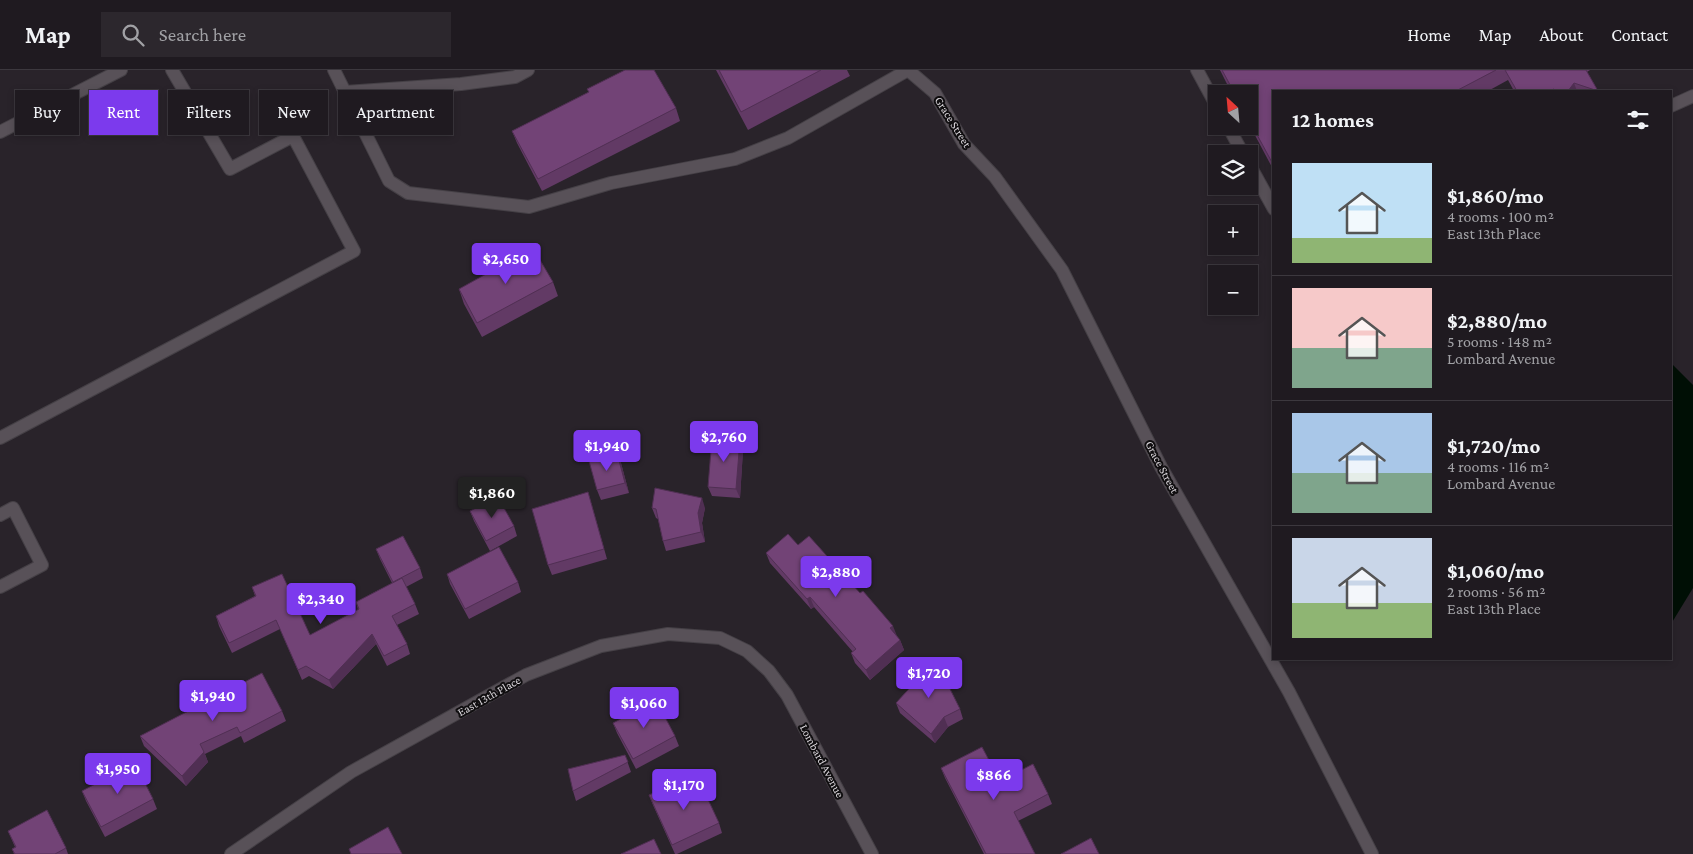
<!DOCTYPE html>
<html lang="en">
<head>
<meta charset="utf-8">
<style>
  body { margin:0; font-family:"Crimson Pro",serif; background:#2c272d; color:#f1f3f6; height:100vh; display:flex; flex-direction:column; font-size:19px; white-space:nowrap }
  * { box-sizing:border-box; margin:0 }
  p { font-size:16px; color:#a1a1a5 }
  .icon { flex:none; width:28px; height:28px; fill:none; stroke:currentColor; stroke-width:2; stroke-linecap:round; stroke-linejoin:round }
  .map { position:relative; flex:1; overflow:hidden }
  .panel { position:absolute; left:1272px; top:20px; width:400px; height:570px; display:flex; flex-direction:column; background:#1f1a20; border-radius:0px; box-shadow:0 2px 8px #0003,0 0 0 1px #3c383e }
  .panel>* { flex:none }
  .guide { position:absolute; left:15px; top:20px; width:475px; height:45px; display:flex; gap:10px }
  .needle { width:32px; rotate:334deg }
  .buttons { position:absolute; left:1208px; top:15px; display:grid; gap:10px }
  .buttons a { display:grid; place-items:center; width:50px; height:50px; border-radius:0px; background:#1f1a20; box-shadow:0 2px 8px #0003,0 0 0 1px #3c383e; font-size:25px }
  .price { position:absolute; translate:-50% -42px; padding:0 11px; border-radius:5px; background:#7c3aed; color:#fff; font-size:16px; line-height:32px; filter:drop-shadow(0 1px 2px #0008) }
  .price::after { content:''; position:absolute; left:50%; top:30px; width:15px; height:11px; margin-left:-8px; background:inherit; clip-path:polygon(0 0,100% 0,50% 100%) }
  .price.current { background:#222; color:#fff }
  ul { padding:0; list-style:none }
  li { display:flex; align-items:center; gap:15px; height:125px; padding:0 20px }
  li+li { border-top:1px solid #3c383e }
  li span { display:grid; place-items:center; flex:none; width:140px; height:100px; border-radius:0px; color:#555 }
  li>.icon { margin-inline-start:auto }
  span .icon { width:60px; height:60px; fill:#fffc; stroke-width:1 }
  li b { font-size:21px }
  h2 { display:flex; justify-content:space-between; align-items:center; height:60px; padding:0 20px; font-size:21px }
  .tag { padding:0 18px; border-radius:0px; background:#1f1a20; box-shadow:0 2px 8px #0003,0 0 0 1px #3c383e; font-size:18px; line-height:45px }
  .tag.current { background:#7c3aed; color:#fff }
  header { display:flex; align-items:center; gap:30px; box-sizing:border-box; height:70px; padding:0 25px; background:#1f1a20; border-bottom:1px solid #3c383e }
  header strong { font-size:24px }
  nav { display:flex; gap:28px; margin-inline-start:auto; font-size:18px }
  .search { width:350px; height:45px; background:#2c272d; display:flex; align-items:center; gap:12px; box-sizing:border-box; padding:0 18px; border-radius:0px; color:#a1a1a5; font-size:19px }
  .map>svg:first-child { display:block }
  .water { fill:#000f05 }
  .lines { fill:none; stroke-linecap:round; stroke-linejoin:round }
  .minor-casing { stroke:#454046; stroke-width:14 }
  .minor { stroke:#585158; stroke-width:12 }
  .wall { fill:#623a65 }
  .shaded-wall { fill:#502f53 }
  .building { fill:#724376; stroke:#502f53 }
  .labels { text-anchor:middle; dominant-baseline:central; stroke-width:4; stroke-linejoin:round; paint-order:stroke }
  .street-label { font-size:12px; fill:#d8d4d9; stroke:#100e10 }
</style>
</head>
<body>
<header>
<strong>Map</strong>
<div class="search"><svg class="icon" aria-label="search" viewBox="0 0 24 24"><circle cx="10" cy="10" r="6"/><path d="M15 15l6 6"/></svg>Search here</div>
<nav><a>Home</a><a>Map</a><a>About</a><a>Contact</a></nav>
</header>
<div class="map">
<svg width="1693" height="784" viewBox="0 0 1693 784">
  <rect width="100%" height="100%" fill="#29232a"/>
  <path class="water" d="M1671 293 1693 315V518L1671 554Z"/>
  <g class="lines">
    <g class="minor-casing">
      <path id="minor" d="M334 0 389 111 408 123 529 137 611 113 735 89 788 68 908 0 935 23 964 74 995 107 1062 200 1161 397 1289 622 1372 784
        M1197 0 1216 35
        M345 22 461 14 515 7 528 0
        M1671 36 1693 26
        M1228 56 1243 84
        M0 62 121 0
        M1249 94 1274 139
        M0 368 354 181 293 66 230 99 172 0
        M0 445 13 438 42 495 0 517
        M231 784 351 702 526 605 601 576 668 564 720 568 747 581 769 601 787 625 872 784"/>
    </g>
    <use href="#minor" class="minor"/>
  </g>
  <path class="wall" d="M716 0H847L850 6 748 60Z
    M1220 0H1590L1587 2 1598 21H1514L1508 10 1488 21H1274V101L1249 54V24H1232Z
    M587 19 676 38 680 51 542 121 517 73 512 61 589 22Z
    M553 212 558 226 482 267 464 234 459 219Z
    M743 380 740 428 712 426 708 417Z
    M617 383 621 393 629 423 601 430 597 420Z
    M588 422 607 489 552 505 548 495Z
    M652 438H705L702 453 705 472 666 481 663 471 658 449 656 448Z
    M470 441 514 456 517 466 490 481 474 451Z
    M798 475 896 565 900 570 904 580 870 610 855 593 851 583 853 582 814 537 811 539 770 493 766 483Z
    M376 479 420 498 423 508 406 517 415 534 419 544 397 555 407 574 410 584 387 596 376 574 333 619 309 606 302 610 280 559 232 583 219 556 216 546 255 526 252 517 310 565 358 540 356 532 392 513 380 489Z
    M447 504 518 512 521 522 469 549 450 514Z
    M915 603 960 639 963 649 948 657 935 673 900 643 896 633 917 610Z
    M282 641 286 651 244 673 241 666 205 684 208 692 186 716 144 676 140 666Z
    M613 653 675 666 679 676 636 699 617 663Z
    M625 685 631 702 576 731 573 721Z
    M941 698 1000 711 1048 724 1052 734 1018 751 1035 784H984L945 708Z
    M82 721 153 729 157 739 105 767 86 731Z
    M675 721 719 753 722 763 677 784H675L653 735 649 725Z
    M8 761 66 778 68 784H14L12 779 15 777Z"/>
  <path class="shaded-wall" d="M1574 13 1577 21H1568Z
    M740 370 743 380 740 428 736 419Z
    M617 383 621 393 629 423 625 413Z
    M702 428 705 438 702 453 705 472 701 462 698 443Z
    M810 527 814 537 811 539 807 529Z
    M893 556 897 566 890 558Z
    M372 564 376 574 333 619 329 610Z
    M900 570 904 580 870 610 866 600Z
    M944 647 948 657 935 673 931 664Z
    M204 682 208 692 186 716 182 706Z"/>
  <path class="building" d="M625 0H654L676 38 538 109 512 61 589 22 587 19Z
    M719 0H821L741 42Z
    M1222 0H1496L1456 21H1274V96L1249 50V24H1235Z
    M1505 0H1586L1598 21 1574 13 1568 21H1558L1553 19 1551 21H1517Z
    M533 178 553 212 477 253 459 219Z
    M712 368 740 370 736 419 708 417Z
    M617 383 625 413 597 420 589 391Z
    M655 418 702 428 698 443 701 462 663 471 656 439 652 438Z
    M588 422 604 479 548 495 532 439Z
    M498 427 514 456 486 471 470 441Z
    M788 464 798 475 809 466 860 523 863 521 893 556 890 558 900 570 866 600 851 583 856 579 810 527 807 529 766 483Z
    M403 466 420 498 393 512 376 479Z
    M499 477 518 512 465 539 447 504Z
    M282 504 310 565 359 539 356 532 402 508 415 534 392 546 407 574 384 586 372 564 329 610 306 596 298 600 276 550 229 573 216 546 256 526 252 517Z
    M937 593 960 639 944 647 931 664 896 633 918 609 915 603Z
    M262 603 282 641 240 663 237 657 200 674 204 682 182 706 140 666Z
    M656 630 675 666 633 689 613 653Z
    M982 677 1000 711 1033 694 1048 724 1014 742 1035 784H986L941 698Z
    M625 685 628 692 573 721 568 699Z
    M135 693 153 729 101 757 82 721Z
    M699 710 719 753 672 775 649 725 671 715 675 721Z
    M47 740 66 778 55 784H15L12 779 16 777 8 761Z
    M388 757 402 784H351L349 779Z
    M1091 768 1099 784H1061Z
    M654 769 661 784H621Z"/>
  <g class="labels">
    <g class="street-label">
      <text transform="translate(953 52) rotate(58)">Grace Street</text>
      <text transform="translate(1162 397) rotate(62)">Grace Street</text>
      <text transform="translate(489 626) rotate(-29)">East 13th Place</text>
      <text transform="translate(822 691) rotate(62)">Lombard Avenue</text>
    </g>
  </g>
</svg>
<div class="buttons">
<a><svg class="needle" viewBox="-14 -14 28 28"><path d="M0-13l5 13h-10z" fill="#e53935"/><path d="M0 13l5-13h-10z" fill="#a1a1a5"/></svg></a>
<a><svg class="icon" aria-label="layers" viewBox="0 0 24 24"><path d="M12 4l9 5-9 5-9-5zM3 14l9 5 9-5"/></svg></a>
<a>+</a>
<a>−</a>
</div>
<b class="price" style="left:506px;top:215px">$2,650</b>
<b class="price" style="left:724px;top:393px">$2,760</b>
<b class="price" style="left:607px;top:402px">$1,940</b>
<b class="price current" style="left:492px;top:449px">$1,860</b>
<b class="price" style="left:836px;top:528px">$2,880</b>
<b class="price" style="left:321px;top:555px">$2,340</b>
<b class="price" style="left:929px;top:629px">$1,720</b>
<b class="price" style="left:213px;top:652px">$1,940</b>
<b class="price" style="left:644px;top:659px">$1,060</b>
<b class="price" style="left:118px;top:725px">$1,950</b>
<b class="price" style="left:994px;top:731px">$866</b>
<b class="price" style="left:684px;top:741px">$1,170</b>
<div class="guide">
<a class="tag">Buy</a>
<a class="tag current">Rent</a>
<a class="tag">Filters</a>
<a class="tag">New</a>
<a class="tag">Apartment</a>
</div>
<section class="panel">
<h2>12 homes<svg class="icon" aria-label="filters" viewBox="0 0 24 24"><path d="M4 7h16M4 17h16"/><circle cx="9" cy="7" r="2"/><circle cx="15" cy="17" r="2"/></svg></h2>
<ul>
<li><span style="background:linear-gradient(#bfe0f5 75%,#8fb573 0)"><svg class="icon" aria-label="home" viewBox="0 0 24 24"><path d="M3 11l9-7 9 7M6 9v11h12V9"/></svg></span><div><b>$1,860/mo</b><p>4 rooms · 100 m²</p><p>East 13th Place</p></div></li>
<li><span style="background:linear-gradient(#f6c9c9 60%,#7fa58c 0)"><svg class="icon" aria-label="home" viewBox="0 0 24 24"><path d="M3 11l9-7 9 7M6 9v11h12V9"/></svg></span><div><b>$2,880/mo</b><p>5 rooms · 148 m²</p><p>Lombard Avenue</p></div></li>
<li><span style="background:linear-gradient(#a9c7e8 60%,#7fa58c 0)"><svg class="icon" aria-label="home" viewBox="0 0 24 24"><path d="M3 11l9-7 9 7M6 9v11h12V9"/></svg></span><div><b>$1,720/mo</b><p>4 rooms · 116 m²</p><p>Lombard Avenue</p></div></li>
<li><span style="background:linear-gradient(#c9d6e8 65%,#8fb573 0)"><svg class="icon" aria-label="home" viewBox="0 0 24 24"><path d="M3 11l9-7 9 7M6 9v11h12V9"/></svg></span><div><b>$1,060/mo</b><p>2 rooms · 56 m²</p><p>East 13th Place</p></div></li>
</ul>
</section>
</div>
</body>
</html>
